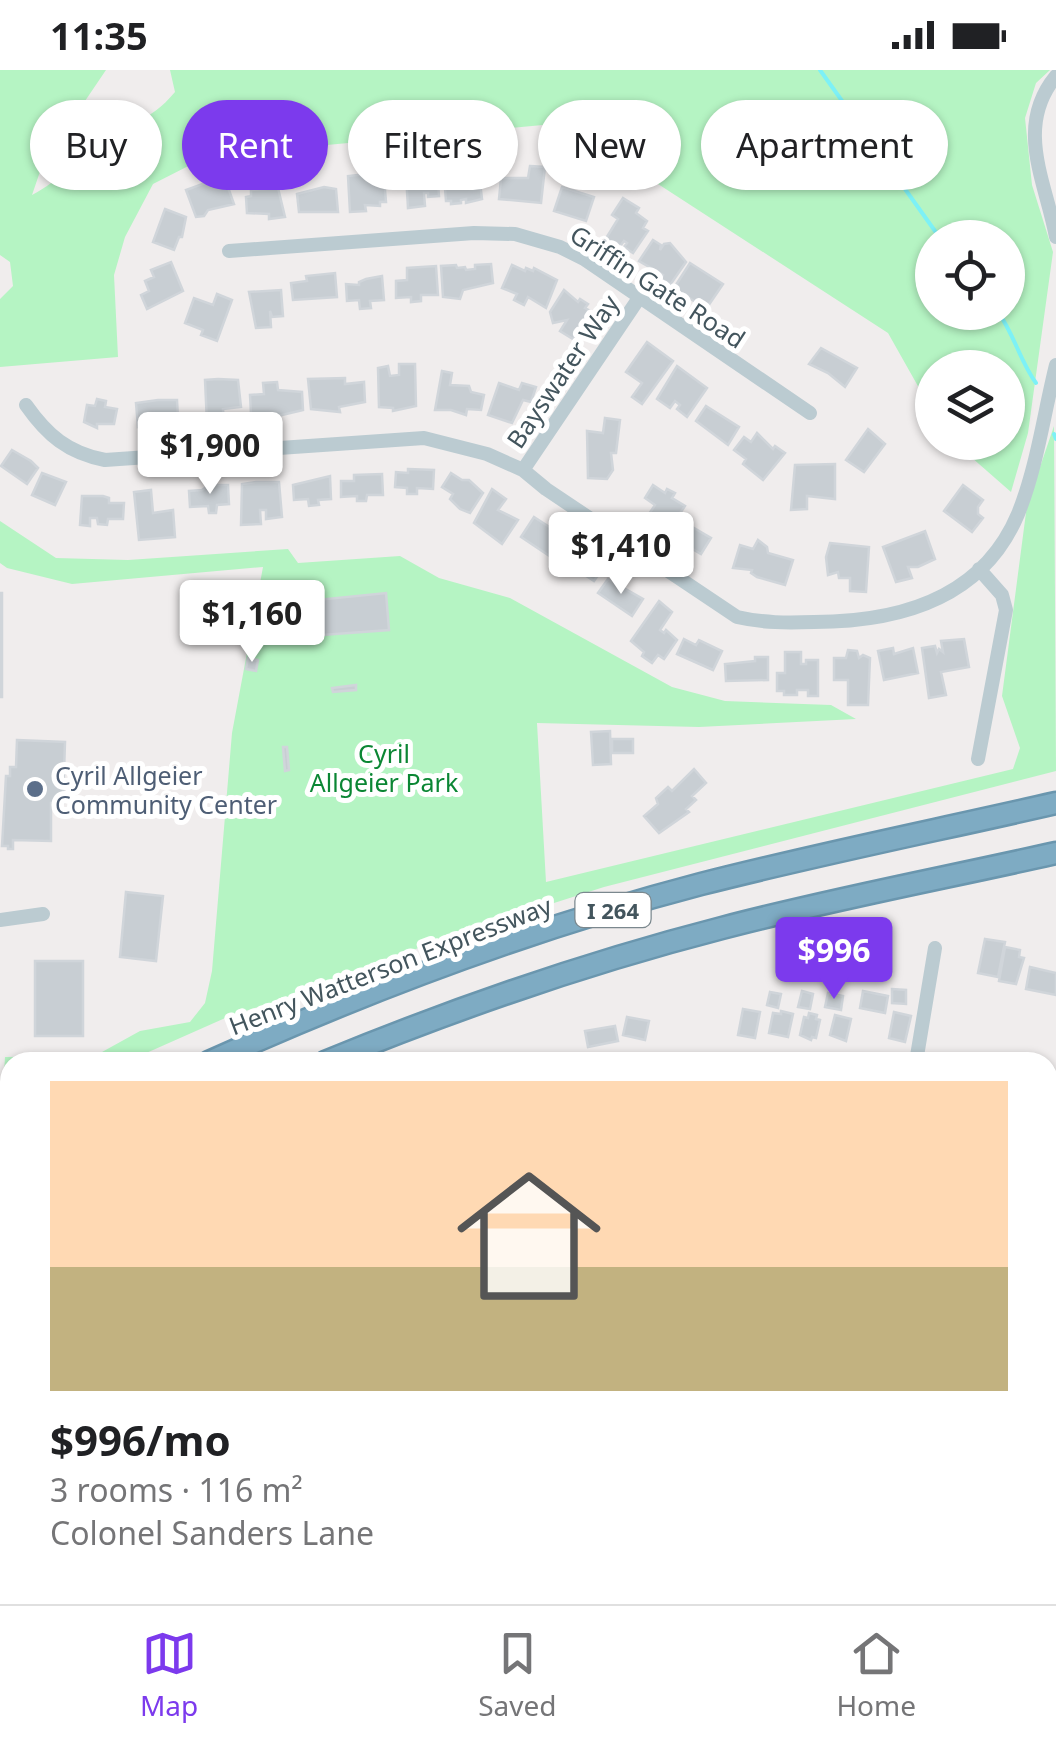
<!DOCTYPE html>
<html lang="en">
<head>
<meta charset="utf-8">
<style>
  body { margin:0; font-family:"Noto Sans",sans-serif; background:#f6f6f6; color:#202124; height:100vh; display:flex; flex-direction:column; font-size:38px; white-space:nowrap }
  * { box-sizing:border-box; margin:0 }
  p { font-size:32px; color:#757577 }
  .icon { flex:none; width:55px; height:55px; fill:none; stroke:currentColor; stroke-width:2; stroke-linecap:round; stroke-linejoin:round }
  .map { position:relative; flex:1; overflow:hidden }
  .sheet { position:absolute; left:0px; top:982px; width:1058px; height:552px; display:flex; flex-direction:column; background:#fff; border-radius:30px 30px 0 0; box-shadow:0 2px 8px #0004 }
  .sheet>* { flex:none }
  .guide { position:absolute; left:30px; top:30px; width:998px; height:90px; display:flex; gap:20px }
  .tools { position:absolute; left:915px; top:150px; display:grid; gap:20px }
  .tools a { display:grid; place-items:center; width:110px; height:110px; border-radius:50%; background:#fff; box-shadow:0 2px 8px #0004; font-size:50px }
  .price { position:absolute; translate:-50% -85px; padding:0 22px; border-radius:10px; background:#fff; color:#222; font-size:32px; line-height:65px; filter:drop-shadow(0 2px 5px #0008) }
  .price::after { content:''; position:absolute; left:50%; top:60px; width:30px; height:22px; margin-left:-15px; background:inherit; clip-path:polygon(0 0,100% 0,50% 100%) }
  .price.current { background:#7c3aed; color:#fff }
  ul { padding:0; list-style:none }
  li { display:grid; align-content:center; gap:20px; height:530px; padding:0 50px }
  li span { display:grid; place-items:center; height:310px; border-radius:0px; color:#555 }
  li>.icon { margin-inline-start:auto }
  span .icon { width:180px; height:180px; fill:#fffc; stroke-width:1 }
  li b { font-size:42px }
  .pill { padding:0 35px; border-radius:45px; background:#fff; box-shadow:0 2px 8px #0004; font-size:35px; line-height:90px }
  .pill.current { background:#7c3aed; color:#fff }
  .status { display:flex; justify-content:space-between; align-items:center; height:70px; padding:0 50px; background:#fff; direction:ltr }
  .status svg { height:28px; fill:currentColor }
  .tabs { display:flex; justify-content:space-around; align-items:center; height:140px; border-top:2px solid #e0e0e0; background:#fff; font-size:28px; color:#757577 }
  .tabs a { display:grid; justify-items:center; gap:5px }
  .tabs .current { color:#7c3aed }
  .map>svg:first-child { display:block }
  .green { fill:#b5f4c3; fill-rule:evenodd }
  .water { fill:#7df1f6 }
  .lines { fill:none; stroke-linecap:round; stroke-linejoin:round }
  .stream { stroke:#7df1f6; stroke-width:4 }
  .building { fill:#c8ced3; stroke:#d0d5da; stroke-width:2.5 }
  .highway-casing { stroke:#6a96ae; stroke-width:25 }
  .minor { stroke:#bbcbd1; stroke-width:14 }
  .highway { stroke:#7eabc3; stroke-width:20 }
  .service-dot { fill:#5c6f8a; stroke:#fff; stroke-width:4 }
  .labels { text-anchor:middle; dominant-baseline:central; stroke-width:10; stroke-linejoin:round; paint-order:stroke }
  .shield { fill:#fff; stroke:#7b888e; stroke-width:2.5 }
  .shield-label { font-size:22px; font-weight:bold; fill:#43555d }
  .street-label { font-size:25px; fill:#43555d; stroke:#fff }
  .park-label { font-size:25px; fill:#0b8634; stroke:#fff }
  .service-label { font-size:25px; fill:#4e5e75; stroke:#fff; text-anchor:start }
</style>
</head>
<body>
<div class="status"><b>11:35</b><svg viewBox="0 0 49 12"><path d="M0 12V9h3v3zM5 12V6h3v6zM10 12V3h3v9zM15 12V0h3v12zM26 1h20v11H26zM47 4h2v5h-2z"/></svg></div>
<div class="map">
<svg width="1056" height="1534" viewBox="0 0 1056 1534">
  <rect width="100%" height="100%" fill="#f0eded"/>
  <path class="green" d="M0 0H106L85 31 58 49 32 125C60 111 77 87 102 70 133 49 148 54 175 22L170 0H1050L1036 13 1025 48 1032 115 1053 182 1028 363 1011 422 955 373 1008 372V298H932V341L888 263 564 53 208 86 153 114 125 167 114 205 118 287 0 297V229L13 216 10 192 0 185ZM932 168H1008V242H932Z
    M1054 356 1056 701 604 817 438 870 315 920 232 945 126 992H10V1059L0 1065 5 987 84 986 102 982 140 961 190 952 205 933 212 901 232 663 263 497 72 514 7 498 0 493V451L56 488 128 490 288 479 298 493 400 486 439 508 510 528 672 617 725 631 831 635 856 649 699 657 537 653 546 812 1013 699 1020 678 1002 626 1027 435Z"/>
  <path class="water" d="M1048 1101 1056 1102V1190L1048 1203Z"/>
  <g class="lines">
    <path class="stream" d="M820 0 940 168
      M998 242C1014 264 1020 291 1036 313
      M1054 364 1056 369"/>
  </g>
  <path class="building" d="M530 96 545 97 541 133 499 129 501 108H528Z
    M437 101 439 126 428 127V123H424L425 136 408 138 406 104Z
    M455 102 479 103 482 129 466 133V129L461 130V133L451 134V131H446L444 105Z
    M367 104V110L384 108 386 132H380V136L365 135 366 141 350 142 348 106Z
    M224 106 234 134 208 140 204 146 196 147 186 120Z
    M324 117 336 119 338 142H299L297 124Z
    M562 117 594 127 586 151 554 141Z
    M278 118 285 147 269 149V144L247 143 246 127 251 126V120Z
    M623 128 639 138 636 143 647 151 643 158 648 161 633 183 624 177 627 173 624 171 618 179 605 170 618 149 612 145Z
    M165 139 186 147 182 167H179L174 180 153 172Z
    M653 170 661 175 660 180 664 174 670 173 686 192 670 215 661 209 663 205 639 191Z
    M171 192 183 221 147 239 141 225 149 221 145 211 154 207 151 200Z
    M690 193 723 214 706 239 674 218Z
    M491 194 493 213 463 220 460 229 443 227 441 196 456 195 457 198 465 197 466 200 475 199V195Z
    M512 195 525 201 526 198 533 201 534 198 557 210 546 238 528 227 524 235 514 230 517 224 502 218Z
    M436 196 438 225H421V231L411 232V227L396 228V211L407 210V198Z
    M335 203 337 227 293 230 291 213 307 211 306 206Z
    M382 206 384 230 370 231 371 238 360 239 359 230 347 231 346 214 359 215V212L366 209Z
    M281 220 283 246 272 247 270 241 271 257 256 258 249 222Z
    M564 220 578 232 580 229 588 234 585 238 592 242 573 269 560 261 567 250 553 253 550 242Z
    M217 224 232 230 217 271 201 265 203 260 185 253 194 228 213 235Z
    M647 272 673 291 642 334 632 327 642 313 626 302Z
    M821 278 857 298 845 317 828 303 809 294Z
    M399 294H415L416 336 393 341V338L379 337 378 298 388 296 390 306 399 305Z
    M677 296 707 318 687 347 677 339 680 335 675 331 670 338 657 329Z
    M442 301 452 303 450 315 469 316 471 322 484 325 481 340 467 339 466 345 451 340H435Z
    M345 308V314L364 312 365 332 339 337 340 342 311 339 308 309Z
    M218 309 238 310 241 337 223 339 224 352 207 353 205 310Z
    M277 312 278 320 302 322 303 340 278 346 251 344 250 325 264 324 263 313Z
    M499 313 519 320 522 313 536 317 531 332 523 330 512 353 488 345Z
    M97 329 106 331 105 337 117 339 114 354H97V358L84 352 87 335 95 336Z
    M158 330H177L178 348 138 357 136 333Z
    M706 336 739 357 728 375 696 351Z
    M605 348 620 350 616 383H611L613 400 607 409 588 408 587 361 603 363Z
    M868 359 885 374 864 402 846 390Z
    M757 363 773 379 775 376 785 383 763 410 743 394 746 389 734 380 744 367 751 372Z
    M12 380 31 391 38 398 27 414 1 396Z
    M835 394V429L807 426V439L791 440 795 395Z
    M408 399 434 400 433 419 417 418V424H407V418L395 417 396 402 408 403Z
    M42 403 66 412 55 435 32 425Z
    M451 403 462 410H469L483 423 470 443 460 439 450 429 453 424 442 417Z
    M382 404 383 425H367L366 431H357V426L341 427V411H354V405Z
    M330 406 331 429 318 430 319 435 309 436 308 429 294 430 293 415Z
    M256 412H279L282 447 266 449V440H260L261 454 241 455 242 414Z
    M209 415H228L229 434 217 435 216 443H209L208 436 190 437 189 421 202 420Z
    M653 415 665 423 667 419 675 423 672 428 685 436 670 458 649 444 655 435 645 428Z
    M963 415 983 430 978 437V444L983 448 972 462 944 441Z
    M492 419 506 429 498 440 518 450 502 474 474 453Z
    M151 420 153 443 173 440 175 467 139 470 134 422Z
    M82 426H103L109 428V433H124L123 449H108L107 455 98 454 97 448H90V456L80 455Z
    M534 447 565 467 551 487 521 467Z
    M682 451 711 468 701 484 672 467Z
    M925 461 935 489 918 497H908L912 508 896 512 883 477Z
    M758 470 767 477 768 483 793 490 785 515 757 507 751 503 752 500 733 498 740 475 753 479Z
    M830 473 869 477 866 522 850 521V508H839L838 502 828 505 826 487Z
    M572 475 588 484 603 498 594 511 562 490Z
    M608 509 643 529 632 546 598 523Z
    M0 523H2V627H0Z
    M386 523 389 560 309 566 306 531Z
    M659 531 672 542 660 560 664 563 666 560 677 570 664 589 658 585 652 593 642 586 644 582 631 571Z
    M684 569 696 575 699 570 722 581 713 600 677 584Z
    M964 569 969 597 941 602 946 625 929 628 922 578 935 576 937 583 939 579 943 582 941 571Z
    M893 578 894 584 913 578 918 603 884 610 878 581Z
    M848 580 857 581 859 588 863 585 870 588 868 635H848V610H834V588H846Z
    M785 582H801V594H806V590H818V626H808V620H797V625H784V621H777V603H785Z
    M755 587H768V610L726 611 725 594 755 591Z
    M248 588 258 590 256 601 246 599Z
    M356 615V620L333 622 332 618Z
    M610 661 611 694 593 695 591 662Z
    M612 669H633V683H612Z
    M17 670 65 672 63 733H51V771L13 770V779H8V776H2L6 706H10V697H16Z
    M283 677H287L289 700 285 701Z
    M694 699 706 713 692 726 696 730 686 739 689 742 659 763 644 746 658 734 656 728 668 717 672 721Z
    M126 822 163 826 156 891 120 887Z
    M985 869 1005 872 998 907 978 903Z
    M1005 877 1020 880 1019 887 1024 888 1016 914 999 911Z
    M35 891H83V966H35Z
    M1030 897 1056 903V925L1026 919Z
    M892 919 906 920V934L892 933Z
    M802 921 813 924 810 939 798 937Z
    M863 921 888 926 885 943 860 938Z
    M770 922 781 924 778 938 767 935Z
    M828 923 843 926 841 940 825 937Z
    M743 939 760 942 755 968 738 965Z
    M781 941 793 944 788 967 769 963 773 943 781 944Z
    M894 942 911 946 905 972 889 968Z
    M809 943 817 945 816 949 820 950 816 968 812 967 811 970 800 965 804 947 808 948Z
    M835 945 851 949 846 971 830 965Z
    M627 947 649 951 645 970 623 965Z
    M615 956 618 971 588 977 585 961Z
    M1048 1280H1056V1355L1048 1357Z
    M0 1354 10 1355V1396L4 1395 0 1432Z
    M323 1525H354L353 1534H322Z"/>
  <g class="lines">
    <g class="highway-casing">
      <path id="highway" d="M209 992C368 920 533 858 701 814 818 784 938 760 1056 733
        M325 992C454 939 586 893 722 858 832 829 945 808 1056 783
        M0 1105 10 1099
        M0 1162 10 1155"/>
    </g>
    <path class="minor" d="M1056 6C1014 57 1046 112 1056 167
      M229 181 474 163 515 164 560 177 584 189 810 343
      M26 335C47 365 68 383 105 390L424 368 487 384 523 400 546 419 737 547C763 553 787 553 814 552 898 552 982 530 1018 444 1037 397 1044 343 1056 295
      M523 400 639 228
      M978 689 1006 540 1002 525 979 499
      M0 850 43 844
      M916 992 935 878
      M1048 1032 1056 1039
      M148 1534 149 1525
      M798 1534 799 1525
      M1031 1534 1056 1522"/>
    <use href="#highway" class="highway"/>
  </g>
  <circle class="service-dot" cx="35" cy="719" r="10"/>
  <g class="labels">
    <rect class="shield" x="575.5" y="823" width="75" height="34" rx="8"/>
    <g class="shield-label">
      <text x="613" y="840">I 264</text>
    </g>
    <g class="street-label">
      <text transform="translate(658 216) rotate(33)">Griffin Gate Road</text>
      <text transform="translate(562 301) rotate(-56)">Bayswater Way</text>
      <text transform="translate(390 895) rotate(-21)">Henry Watterson Expressway</text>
    </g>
    <g class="park-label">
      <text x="384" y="683">Cyril<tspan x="384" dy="29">Allgeier Park</tspan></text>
    </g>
    <g class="service-label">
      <text x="55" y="705">Cyril Allgeier<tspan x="55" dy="29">Community Center</tspan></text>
    </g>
  </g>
</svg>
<div class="tools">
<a><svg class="icon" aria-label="locate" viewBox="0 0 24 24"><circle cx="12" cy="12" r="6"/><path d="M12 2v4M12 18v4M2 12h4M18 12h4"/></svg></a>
<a><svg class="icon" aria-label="layers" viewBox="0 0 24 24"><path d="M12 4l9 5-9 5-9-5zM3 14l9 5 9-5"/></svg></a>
</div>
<b class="price" style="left:210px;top:427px">$1,900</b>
<b class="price" style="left:621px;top:527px">$1,410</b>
<b class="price" style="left:252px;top:595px">$1,160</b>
<b class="price current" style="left:834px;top:932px">$996</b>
<div class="guide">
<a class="pill">Buy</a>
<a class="pill current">Rent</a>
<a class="pill">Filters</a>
<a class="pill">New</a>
<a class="pill">Apartment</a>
</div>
<section class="sheet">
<ul>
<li><span style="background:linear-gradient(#ffd9b3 60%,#c2b280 0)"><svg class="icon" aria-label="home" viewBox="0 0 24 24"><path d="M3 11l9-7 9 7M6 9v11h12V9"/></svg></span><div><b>$996/mo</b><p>3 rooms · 116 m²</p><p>Colonel Sanders Lane</p></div></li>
</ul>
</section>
</div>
<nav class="tabs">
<a class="current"><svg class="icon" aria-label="map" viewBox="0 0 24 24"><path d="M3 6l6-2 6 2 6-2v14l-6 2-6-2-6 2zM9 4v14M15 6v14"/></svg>Map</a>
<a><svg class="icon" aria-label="saved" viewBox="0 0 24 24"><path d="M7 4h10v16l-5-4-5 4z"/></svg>Saved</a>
<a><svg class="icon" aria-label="home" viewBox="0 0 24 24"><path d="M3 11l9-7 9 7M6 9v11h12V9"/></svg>Home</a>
</nav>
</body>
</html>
